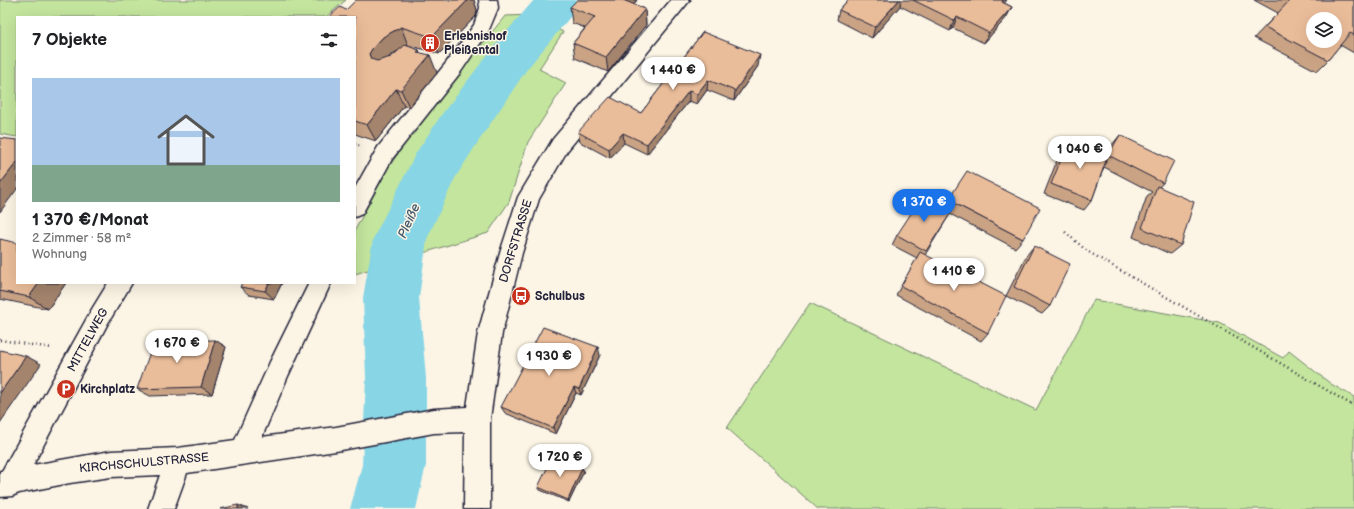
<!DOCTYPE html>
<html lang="de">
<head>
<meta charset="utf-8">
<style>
  body { margin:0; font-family:"Balsamiq Sans",sans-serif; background:#f6f6f6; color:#202124; height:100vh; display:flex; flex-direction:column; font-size:15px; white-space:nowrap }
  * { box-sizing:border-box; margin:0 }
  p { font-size:13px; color:#757577 }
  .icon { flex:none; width:22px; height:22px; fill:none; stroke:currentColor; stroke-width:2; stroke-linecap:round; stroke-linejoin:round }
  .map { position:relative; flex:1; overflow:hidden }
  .drawer { position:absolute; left:16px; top:16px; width:340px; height:268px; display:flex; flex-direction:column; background:#fff; border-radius:0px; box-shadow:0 4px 16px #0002 }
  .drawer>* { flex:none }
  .tools { position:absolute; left:1306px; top:12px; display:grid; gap:8px }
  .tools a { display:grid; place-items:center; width:36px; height:36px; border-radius:50%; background:#fff; box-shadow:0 4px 16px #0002; font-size:20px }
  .price { position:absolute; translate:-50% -34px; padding:0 9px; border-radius:14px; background:#fff; color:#222; font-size:13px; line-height:26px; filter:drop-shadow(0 1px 2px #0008) }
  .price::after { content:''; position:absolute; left:50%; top:24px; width:12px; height:9px; margin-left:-6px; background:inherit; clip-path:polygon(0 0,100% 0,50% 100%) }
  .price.active { background:#1a73e8; color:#fff }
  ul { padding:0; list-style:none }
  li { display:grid; align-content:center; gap:8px; height:212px; padding:0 16px }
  li span { display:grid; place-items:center; height:124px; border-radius:0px; color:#555 }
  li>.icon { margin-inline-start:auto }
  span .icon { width:72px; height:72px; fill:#fffc; stroke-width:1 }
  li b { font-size:17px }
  h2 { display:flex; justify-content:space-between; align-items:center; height:48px; padding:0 16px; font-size:17px }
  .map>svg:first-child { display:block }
  .green { fill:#c3e59d; stroke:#72846c }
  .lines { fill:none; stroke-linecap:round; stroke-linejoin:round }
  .river { fill:#88d5e6; fill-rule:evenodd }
  .minor-casing { stroke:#22223b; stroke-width:3 }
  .path-far1 { stroke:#22223b; stroke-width:2; stroke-dasharray:1 2.5; stroke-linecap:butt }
  .path { stroke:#22223b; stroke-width:2.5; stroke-dasharray:1 3.5; stroke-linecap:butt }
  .minor { fill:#fcf5e5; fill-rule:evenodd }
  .wall { fill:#c9a384; stroke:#22223b; fill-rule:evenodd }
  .shaded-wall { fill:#a4846c; stroke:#22223b }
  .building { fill:#eabd9a; stroke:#22223b; fill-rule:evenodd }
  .labels { text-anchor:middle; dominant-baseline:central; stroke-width:3; stroke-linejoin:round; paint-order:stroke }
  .poi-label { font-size:12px; font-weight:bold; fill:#22223b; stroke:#fcf5e5; text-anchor:start }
  .street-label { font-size:12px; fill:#22223b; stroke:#fcf5e5 }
  .water-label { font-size:13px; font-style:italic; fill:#41586e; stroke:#fcf5e5 }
</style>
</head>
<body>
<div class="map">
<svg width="1354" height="509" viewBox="0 0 1354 509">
  <rect width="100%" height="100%" fill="#fcf5e5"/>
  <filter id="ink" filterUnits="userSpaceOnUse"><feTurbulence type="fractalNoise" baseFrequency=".025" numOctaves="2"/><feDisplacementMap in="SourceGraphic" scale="8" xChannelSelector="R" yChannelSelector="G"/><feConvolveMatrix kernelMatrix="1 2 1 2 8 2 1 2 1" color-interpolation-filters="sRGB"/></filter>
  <g filter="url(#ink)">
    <path class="green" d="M0 0H346L326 17H17V137L0 134Z
      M532 15 563 32 539 69 566 83 528 142 509 202 488 233 355 274V230L388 168 425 115 505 16Z
      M1094 300 1220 323 1283 358 1289 351 1331 384 1354 397V509H818L727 428 810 303 1036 410Z"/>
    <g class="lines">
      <path class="river" d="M534 0H581L575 11 527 69 478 142 455 178 427 239 419 298 426 378V465L416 509H350L362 465 366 378 363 298 373 239 416 153 442 114 495 45Z"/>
      <g class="minor-casing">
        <path id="minor" d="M479 0H497L498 8 488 32 460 73 392 159 362 214 355 217V188L378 147 446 63 474 25 480 8Z
          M671 0H690L567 151 539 199 522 253 502 333 490 419V509H464L465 432 434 433 336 451 187 473 174 509H148L160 475 111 477 70 483 19 493 12 496 0 497V471H2L92 309 108 283H132L108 323 33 465 111 451 178 448 235 440 270 362 309 283H331L288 376 262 437 336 427 434 409 467 407 478 333 500 253 518 197 553 139Z"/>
      </g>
      <path class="path-far1" d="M355 144 361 146"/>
      <path class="path" d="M1065 232 1087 251 1354 406
        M0 340 52 348"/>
      <use href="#minor" class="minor"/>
    </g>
    <path class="wall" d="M356 0H474L477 10 476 16 439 54 408 45 406 46 419 50 420 53 437 73 409 107 404 106 376 141 355 134V17L346 10ZM398 51 391 57 388 58 391 55Z
      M577 0H637L634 4 645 9 646 25 608 72 575 58 573 43 585 28 572 23 570 7Z
      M848 0H1007L1004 3 1012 7 1006 18 984 43 953 28 950 31 900 6 872 38 837 20 839 10Z
      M1254 0H1354V53L1340 45 1328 60 1317 71 1254 38 1278 13Z
      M703 32 758 66 734 101 707 90 697 104 689 101 647 154 624 143 610 158 580 142 578 132 641 113Z
      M1120 135 1163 183 1159 187 1181 245 1170 254 1133 237 1147 196 1152 192 1104 167 1092 200 1084 210 1044 194 1061 150 1069 140 1106 154 1111 146Z
      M948 200 1023 239 1015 248 950 214 925 255 988 333 981 341 896 295 917 258 892 245 897 235 945 207Z
      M0 239 17 283H66L48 309 0 299Z
      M1034 246 1050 306 1042 314 1006 296 1026 256Z
      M282 283 274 299 249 295 240 287Z
      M215 340 226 347 212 394 150 396 137 389Z
      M600 355 581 395 576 393 556 434 505 413 501 407Z
      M582 468 584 471 569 502 540 490 538 487Z"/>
    <path class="shaded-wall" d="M468 0H474L477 10 476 16 439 54 432 37Z
      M623 0H637L624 16Z
      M899 0H901L900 6 872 38 875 27Z
      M1003 0H1007L996 13 1002 2Z
      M1012 7 1006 18 984 43 989 33Z
      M645 9 646 25 608 72 606 57Z
      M957 17 953 28 950 31 954 20Z
      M401 27 408 45 391 55 380 66 371 59 369 54 372 49 383 37Z
      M419 50 424 63 430 55 437 73 409 107 401 90 417 52Z
      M760 55 758 66 734 101 735 91Z
      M708 80 707 90 697 104V94Z
      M396 89 404 106 376 141 367 125Z
      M689 91V101L647 154V144Z
      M623 133 624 143 610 158 609 149Z
      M17 162V189L0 212V184Z
      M39 283H66L48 309 29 297Z
      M269 283H282L274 299 265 291Z
      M215 340 226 347 212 394 201 387Z
      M598 347 600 355 581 395 579 389Z
      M26 356 41 364 0 423V393Z
      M574 387 576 393 556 434 553 428Z
      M582 468 584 471 569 502 568 500Z
      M238 505 248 509H238Z"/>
    <path class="building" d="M356 0H468L432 37 401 27 383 37 372 49 369 54 371 59 377 61 391 57 405 45 419 50 417 52 430 55 401 90 396 89 367 125 355 121V17H329L340 7 346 10Z
      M577 0H623L645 9 606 57 573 43 595 17 570 7Z
      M848 0H899L875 27 839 10Z
      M913 0H1003L1002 2 1012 7 989 33 957 17 954 20Z
      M1287 0H1354V35L1350 33 1328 60 1265 27 1289 1ZM1313 19H1335V41H1313Z
      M703 32 760 55 735 91 708 80 697 94 689 91 647 144 623 133 609 149 578 132 610 97 641 113Z
      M1120 135 1174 161 1163 183 1108 155Z
      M0 138 17 140V162L0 184Z
      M1069 140 1108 155 1092 200 1051 184Z
      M967 171 1040 208 1023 239 948 200Z
      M1157 186 1194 202 1181 245 1142 228Z
      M923 195 952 211 926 251 897 235Z
      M0 239 17 243V283H39L29 297 0 291Z
      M1034 246 1070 264 1050 306 1014 287Z
      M920 252 1006 296 988 333 901 286Z
      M242 283H269L265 291 240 287Z
      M543 327 598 347 579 389 574 387 553 428 501 407Z
      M215 340 201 387 137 389 154 341Z
      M0 350 26 356 0 393Z
      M553 456 582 468 568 500 538 487Z
      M238 505V509H220Z"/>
  </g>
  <defs>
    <g id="building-disc" transform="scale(1)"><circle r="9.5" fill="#c8321e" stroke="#fcf5e5"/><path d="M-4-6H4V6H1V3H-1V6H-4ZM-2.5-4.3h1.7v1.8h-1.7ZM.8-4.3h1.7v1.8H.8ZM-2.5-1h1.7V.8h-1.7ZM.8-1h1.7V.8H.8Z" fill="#fff"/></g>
    <g id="bus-disc" transform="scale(1)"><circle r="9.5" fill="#c8321e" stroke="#fcf5e5"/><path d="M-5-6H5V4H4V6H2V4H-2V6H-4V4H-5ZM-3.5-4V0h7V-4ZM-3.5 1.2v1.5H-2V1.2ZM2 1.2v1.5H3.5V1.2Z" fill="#fff"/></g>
    <g id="parking-disc" transform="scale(1)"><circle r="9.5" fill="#c8321e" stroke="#fcf5e5"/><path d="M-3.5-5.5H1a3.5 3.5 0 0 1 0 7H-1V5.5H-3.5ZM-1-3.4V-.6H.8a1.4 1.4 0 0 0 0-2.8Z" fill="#fff"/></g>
  </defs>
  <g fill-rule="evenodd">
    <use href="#building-disc" x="430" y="43"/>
    <use href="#bus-disc" x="521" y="296"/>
    <use href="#parking-disc" x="66" y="389"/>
  </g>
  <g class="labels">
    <g class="poi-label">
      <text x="444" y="36">Erlebnishof<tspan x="444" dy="14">Pleißental</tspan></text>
      <text x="535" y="296">Schulbus</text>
      <text x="80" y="389">Kirchplatz</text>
    </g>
    <g class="street-label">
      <text transform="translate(516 241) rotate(-73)">DORFSTRASSE</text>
      <text transform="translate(88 340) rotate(-61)">MITTELWEG</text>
      <text transform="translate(144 463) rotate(-5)">KIRCHSCHULSTRASSE</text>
    </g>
    <g class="water-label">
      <text transform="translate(409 221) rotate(-66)">Pleiße</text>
    </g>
  </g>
</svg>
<div class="tools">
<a><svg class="icon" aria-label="layers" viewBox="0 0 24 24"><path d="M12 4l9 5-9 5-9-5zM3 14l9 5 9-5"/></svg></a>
</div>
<b class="price" style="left:673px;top:91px">1 440 €</b>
<b class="price" style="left:1080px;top:170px">1 040 €</b>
<b class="price active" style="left:924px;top:223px">1 370 €</b>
<b class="price" style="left:954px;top:292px">1 410 €</b>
<b class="price" style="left:177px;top:364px">1 670 €</b>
<b class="price" style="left:549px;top:377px">1 930 €</b>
<b class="price" style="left:560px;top:478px">1 720 €</b>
<section class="drawer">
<h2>7 Objekte<svg class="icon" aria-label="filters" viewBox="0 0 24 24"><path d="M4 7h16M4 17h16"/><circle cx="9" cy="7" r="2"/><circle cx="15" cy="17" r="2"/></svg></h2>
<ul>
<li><span style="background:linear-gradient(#a9c7e8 70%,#7fa58c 0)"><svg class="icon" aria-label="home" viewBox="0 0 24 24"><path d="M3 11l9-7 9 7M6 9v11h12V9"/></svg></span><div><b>1 370 €/Monat</b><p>2 Zimmer · 58 m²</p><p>Wohnung</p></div></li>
</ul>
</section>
</div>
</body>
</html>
